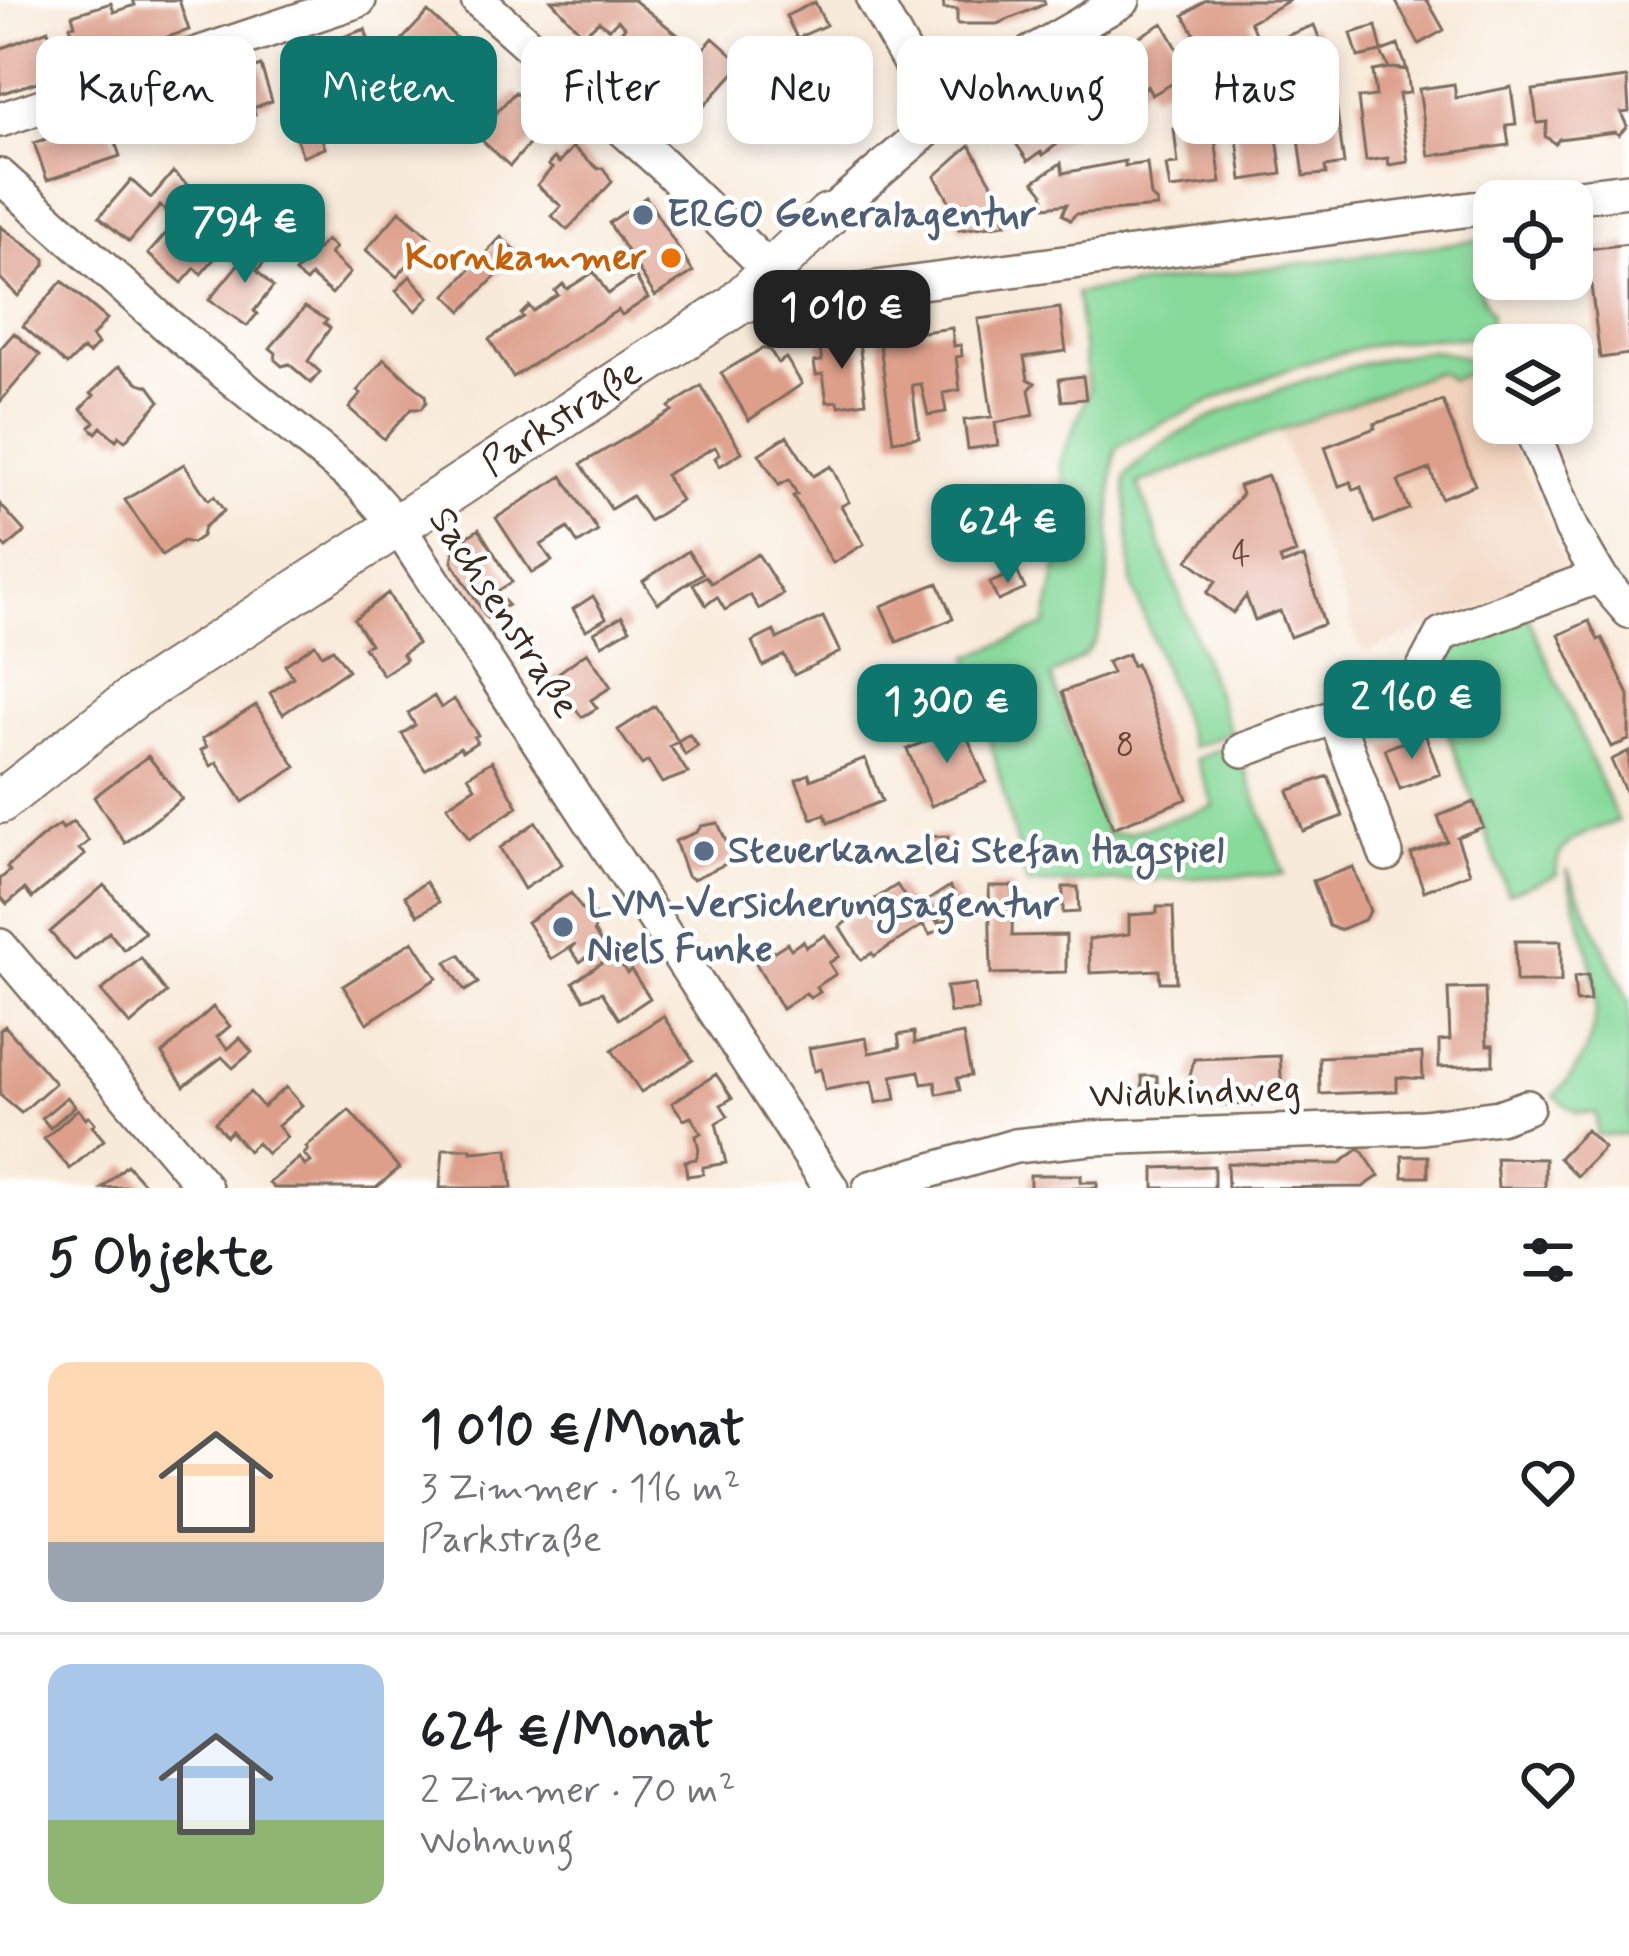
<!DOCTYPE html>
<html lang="de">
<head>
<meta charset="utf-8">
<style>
  body { margin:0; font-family:Mynerve,sans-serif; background:#f6f6f6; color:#202124; height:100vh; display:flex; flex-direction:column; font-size:45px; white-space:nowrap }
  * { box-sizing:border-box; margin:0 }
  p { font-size:39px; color:#757577 }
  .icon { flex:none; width:66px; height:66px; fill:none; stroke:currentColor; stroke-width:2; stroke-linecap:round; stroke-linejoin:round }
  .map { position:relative; height:1188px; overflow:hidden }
  .details { display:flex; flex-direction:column; background:#fff; flex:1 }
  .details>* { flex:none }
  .banner { position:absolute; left:36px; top:36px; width:1557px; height:108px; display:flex; gap:24px }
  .buttons { position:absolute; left:1473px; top:180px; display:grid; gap:24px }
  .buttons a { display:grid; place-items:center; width:120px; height:120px; border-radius:24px; background:#fff; box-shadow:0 6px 18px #0003; font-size:60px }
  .price { position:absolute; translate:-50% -102px; padding:0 27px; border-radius:24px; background:#0f766e; color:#fff; font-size:39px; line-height:78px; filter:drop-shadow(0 3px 6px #0008) }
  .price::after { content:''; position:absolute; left:50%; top:72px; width:36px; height:27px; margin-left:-18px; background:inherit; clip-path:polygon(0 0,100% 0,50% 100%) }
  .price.on { background:#222; color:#fff }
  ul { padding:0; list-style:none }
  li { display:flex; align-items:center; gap:36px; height:300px; padding:0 48px }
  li+li { border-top:3px solid #e0e0e0 }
  li span { display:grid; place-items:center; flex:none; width:336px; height:240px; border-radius:24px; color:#555 }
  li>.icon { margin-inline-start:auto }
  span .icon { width:144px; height:144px; fill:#fffc; stroke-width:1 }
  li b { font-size:51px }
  h2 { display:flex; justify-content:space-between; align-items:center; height:144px; padding:0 48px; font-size:51px }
  .pill { padding:0 42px; border-radius:24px; background:#fff; box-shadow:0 6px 18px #0003; font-size:42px; line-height:108px }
  .pill.on { background:#0f766e; color:#fff }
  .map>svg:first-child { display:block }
  .built { fill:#f2d4be }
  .green { fill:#88da9b; stroke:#62825c; stroke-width:3 }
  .building { fill:#dd9f8a }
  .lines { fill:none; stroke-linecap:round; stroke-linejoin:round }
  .minor-casing { stroke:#7d6d5f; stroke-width:38 }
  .tertiary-casing { stroke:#7d6d5f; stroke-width:46 }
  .minor { stroke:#fff; stroke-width:33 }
  .tertiary { stroke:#fff; stroke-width:42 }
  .service-dot { fill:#5c6f8a; stroke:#fff; stroke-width:4.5 }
  .food-dot { fill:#e8710a; stroke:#fff; stroke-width:4.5 }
  .labels { text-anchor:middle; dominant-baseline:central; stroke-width:9; stroke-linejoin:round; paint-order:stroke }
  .number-label { font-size:33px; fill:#644739 }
  .service-label { font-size:39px; font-weight:bold; fill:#4e5e75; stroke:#fff; text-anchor:start }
  .food-label { font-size:39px; font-weight:bold; fill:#c56008; stroke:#fff; text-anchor:end }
  .street-label { font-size:39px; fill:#3b2a1e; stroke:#fff }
</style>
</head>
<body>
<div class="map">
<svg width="1629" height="1188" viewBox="0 0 1629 1188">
  <rect width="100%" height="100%" fill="#fff"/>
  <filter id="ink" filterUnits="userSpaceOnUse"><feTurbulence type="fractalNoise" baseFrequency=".00833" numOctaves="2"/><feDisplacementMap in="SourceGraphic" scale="24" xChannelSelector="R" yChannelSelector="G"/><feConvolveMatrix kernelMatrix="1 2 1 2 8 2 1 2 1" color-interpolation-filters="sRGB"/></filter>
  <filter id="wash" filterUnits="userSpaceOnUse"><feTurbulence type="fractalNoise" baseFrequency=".004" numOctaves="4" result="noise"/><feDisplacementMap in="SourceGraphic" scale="48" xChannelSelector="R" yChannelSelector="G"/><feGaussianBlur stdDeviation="2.7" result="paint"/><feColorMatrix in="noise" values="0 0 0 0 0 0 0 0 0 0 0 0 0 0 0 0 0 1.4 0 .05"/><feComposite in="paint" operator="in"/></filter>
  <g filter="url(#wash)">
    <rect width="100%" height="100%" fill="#f8ead9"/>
    <path class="built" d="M1477 370 1494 407V423H1502L1554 534 1565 568 1555 581 1363 653 1279 431 1435 372Z"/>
    <path class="green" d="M1494 238V270L1474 280 1491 314 1487 340C1388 328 1288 365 1199 407 1171 420 1141 431 1116 449 1107 496 1114 610 1094 643 1086 657 1064 668 1051 677L1106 833H1128L1214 806 1196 759 1235 743 1284 874 1027 885 969 657 1045 626 1069 512 1061 460 1089 391 1076 293Z
      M1431 351C1468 354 1494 366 1494 407L1477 370 1450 380 1442 373 1435 372 1138 484 1231 733 1192 747 1132 584 1125 478C1169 417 1355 358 1431 351Z
      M1528 616 1618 821C1591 832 1552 839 1557 875L1508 893 1430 685 1452 645Z
      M1567 868 1629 1001V1135H1597L1596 1113H1577L1554 1096C1629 1018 1584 955 1567 868Z"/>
    <g id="blocks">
      <path class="building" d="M133 0H179L189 30 83 65 70 26 75 25 72 15 111 3 114 12 135 5Z
        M551 0H634L678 35 637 79 629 77 606 50 625 27 618 20 609 29 599 21 583 35Z
        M943 0H1044L1045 4 997 24H957V9H944Z
        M1206 0H1290L1250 22 1261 46 1314 25 1324 50 1270 66 1253 63 1239 36 1228 42 1225 38 1203 50 1184 15Z
        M1395 0H1427L1444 30 1419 44Z
        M815 2 826 25 797 38 786 16Z
        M428 12 485 64 456 96 399 43Z
        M1163 23 1191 73 1152 95 1147 86 1103 112 1079 71Z
        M1376 26 1382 51 1398 45 1407 69 1389 68 1381 52 1358 57 1351 33Z
        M365 29 378 70 337 84 339 91 324 97 327 109 308 115 288 57Z
        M48 30 62 74 0 94V49Z
        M713 38 742 64 694 117 665 91Z
        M1224 65 1239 94 1221 97 1217 91 1187 102 1179 97 1176 90Z
        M261 66 272 101 253 108 255 114 217 127 216 121 197 127 185 91Z
        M1389 68 1407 70 1410 93 1399 94 1408 162 1389 165 1388 158 1366 161 1358 98 1376 96 1373 71Z
        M1297 70 1301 94 1284 98 1280 73Z
        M1627 78 1629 112 1621 113 1627 126 1619 135 1615 132 1559 139 1555 144 1545 136 1547 122 1537 123 1533 90Z
        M1454 84 1456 98 1511 87 1516 124 1506 125 1509 145 1429 156 1419 89Z
        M1058 86 1083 124 1043 155 1041 152 1028 161 1002 123Z
        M515 92 549 122 510 166 476 135Z
        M1336 104 1344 164 1325 167 1326 174 1304 176 1295 109Z
        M1274 116 1282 174 1242 180 1235 121Z
        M107 119 120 156 47 180 34 143Z
        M317 124 325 148 303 156 294 132Z
        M1213 124 1221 183 1170 189 1166 165 1178 164 1174 129Z
        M970 145 994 187 1006 224 959 230 951 204 935 176Z
        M573 147 598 169 603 168 612 182 567 230 552 216 561 206 537 185 552 168 548 165 554 158 559 163Z
        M1125 161V166L1147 163 1151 197 1157 202V207L1076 214 1070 220 1062 214 1067 204 1045 207 1043 192 1034 181 1061 163 1063 173Z
        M173 172 191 188 169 214 160 206 129 242 99 217 131 180 151 198Z
        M646 197 693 272 655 296 609 223Z
        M400 211 431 238 397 277 366 250Z
        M181 216 221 251 201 274 195 268 182 283 148 254Z
        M0 226 45 259V265L18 296 0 278Z
        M501 237 518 253 462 311 446 295Z
        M258 240 273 252 257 271 273 287 254 311 257 314 247 326 209 300Z
        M326 240 335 248 330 254 350 273 332 294 311 276 306 282 295 273Z
        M1629 244V354L1600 358 1591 285 1572 287V251Z
        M594 272 608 294 635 276 648 298 622 315 618 310 513 377 489 339 523 317 521 314 529 306 533 311 558 295 555 291 563 284 567 289Z
        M410 276 429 297 416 311 396 291Z
        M62 281 107 319 92 337 98 344 89 354 83 349 67 365 23 326Z
        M305 307 327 320 324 323 330 328 308 361 320 372 311 383 289 364 282 366 275 360 276 353 270 348Z
        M1060 308 1066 351 1024 357 1028 379 1035 383 1029 390 1034 415 995 423 998 445 968 449 964 420 992 417 978 319Z
        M952 328 954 346 961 345 962 356 956 357 960 390 943 393 946 412 928 415 921 384 912 385 919 437 893 441 879 338Z
        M14 333 40 355 0 402V349Z
        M836 338 840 343 859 341 866 402 839 406 838 401 827 402 823 374 816 375 814 362 822 361 819 343Z
        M763 348 770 350 778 363 786 358 802 384 749 420 721 373Z
        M384 359 425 395 426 402 421 409H411L384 439 349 408 361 394 357 391Z
        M119 366 139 383 149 386 160 401 125 441 119 436 116 440 101 427 96 433 90 427 95 422 81 409 94 395 91 393Z
        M1083 376 1086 399 1062 401 1059 379Z
        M701 386 742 452 720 466 715 458 720 454 715 447 665 475 681 500 649 521 632 496 611 509 581 464 672 411 669 407Z
        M1443 401 1475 485 1441 498 1430 469 1398 481 1409 509 1374 523 1361 487 1354 490 1351 482 1339 486 1325 447 1375 428 1374 424Z
        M787 436 813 476 831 466 849 502 841 506 864 544 833 563 793 496 797 494 789 480 779 485 759 454Z
        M184 464 208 500 214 496 224 511 204 527 202 536 192 543 183 541 162 555 125 500Z
        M562 476 598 531 578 544 568 528 541 545 552 561 532 573 496 518Z
        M1268 476 1296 553 1280 559 1282 565 1304 557 1324 624 1290 637 1280 611 1255 620 1246 596 1233 613 1207 593 1216 581 1188 560 1242 494 1239 486Z
        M0 504 25 532 6 548 0 542Z
        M479 529 512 582 496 592 508 605 487 618 452 562 455 545Z
        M688 551 703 573 658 603 643 581Z
        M758 554 783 594 759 609 750 595 725 610 717 597 706 605 693 584 706 576 711 583Z
        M1017 571 1025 589 998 601 990 583Z
        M938 583 953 619 897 642 881 606Z
        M388 593 417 644 402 654 406 660 383 675 364 647 370 644 354 619Z
        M593 596 606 618 586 630 573 609Z
        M622 616 630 629 602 645 594 632Z
        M823 617 840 652 794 675 784 655 763 666 752 642 774 631 777 639Z
        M1589 621 1598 640 1602 638 1629 695V740L1611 747 1559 635Z
        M315 644 322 655 333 649 348 670 283 714 270 693 293 677 285 665Z
        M587 652 611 687 591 700 597 708 582 717 550 679Z
        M1128 654 1132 666 1136 664 1187 799 1113 828 1062 692 1112 673 1107 662Z
        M434 696 441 708 454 699 478 735 474 737 477 742 463 751 460 747 425 770 402 734 415 725 408 713Z
        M256 705 296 767 243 802 217 762 211 766 201 750 207 747 202 739Z
        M655 706 678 741 689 734 698 746 685 755 678 742 670 746 688 773 662 783 648 761 642 765 618 730Z
        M963 726 986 782 931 806 907 749Z
        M1425 734 1440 774 1400 789 1385 749Z
        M1629 751V800L1611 760Z
        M148 756 182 799 125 843 94 797Z
        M865 758 882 801 828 823 825 814 812 819 796 780 809 774 811 780Z
        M492 761 518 807 469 839 447 806 475 787 468 776Z
        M1328 776 1343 816 1303 831 1288 791Z
        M1474 802 1483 827 1457 837 1470 873 1424 891 1411 854 1447 841 1438 816Z
        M73 821 89 841 79 849 85 855 32 898 25 889 7 904 0 896V879L10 871 7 867 48 832 60 825 63 829Z
        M536 822 562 864 524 889 500 848Z
        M718 823 734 860 693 879 687 876 675 841 697 832 701 826Z
        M948 836 949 861 924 863 923 837Z
        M1353 867 1370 911 1364 920 1340 930 1329 926 1313 881Z
        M426 882 439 902 418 915 405 896Z
        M104 885 145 932 124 950 109 932 75 961 50 932Z
        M897 885 916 914 927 906 941 928 930 935 923 925 874 956 872 953 861 960 840 927 864 906Z
        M950 886 964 909 941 923 927 901Z
        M989 886H1013L1012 936 1066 935V972L991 974Z
        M1063 887H1078L1079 912 1063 913Z
        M571 893 585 914 593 913 597 917 594 931 603 946 580 962 571 950 575 944 551 959 527 922Z
        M1157 907H1173L1176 982H1160L1159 970 1090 973 1089 939 1129 934V915L1157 913Z
        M825 935 839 956 829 963 836 974 816 987 820 992 810 998 806 993 782 1009 756 963 787 943 791 949 803 941 806 947Z
        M413 941 437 978 367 1023 343 986Z
        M1515 941H1561V982H1516Z
        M615 954 627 973 631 970 650 998 619 1019 602 992 584 999 573 982Z
        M460 955 478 983 465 991 446 962Z
        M141 958 167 993 130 1025 101 991Z
        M1588 975 1590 1001 1576 1002 1574 977Z
        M975 984 978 1010 950 1013 946 987Z
        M1485 988 1487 1045H1493V1065L1439 1067V1041L1450 1040 1448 989Z
        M213 1007 230 1026 217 1037 228 1049 240 1038 252 1052 233 1068 222 1057 184 1086 162 1054Z
        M663 1016 693 1060 641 1092 612 1050Z
        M5 1026 55 1083 21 1113 0 1095V1030Z
        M914 1032 915 1043 963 1034 971 1076 957 1078 960 1090 937 1094 935 1082 922 1084 919 1071 892 1076 896 1099 876 1103 872 1081 825 1090 821 1069 814 1071 809 1048 866 1038 869 1053 900 1047 898 1035Z
        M1422 1053 1423 1079 1397 1077V1091L1320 1094 1319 1057Z
        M1280 1056 1282 1096 1256 1097V1104L1220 1105V1098L1195 1099 1194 1080H1189L1194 1059Z
        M716 1074 732 1098 721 1105 728 1116 716 1123 726 1163 703 1167V1174L687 1176 685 1161 696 1159 699 1150 696 1136 701 1133 691 1117 684 1120 672 1103Z
        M1142 1076H1157L1158 1101 1143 1102Z
        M286 1087 302 1105 278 1126 287 1137 267 1154 257 1143 248 1151 231 1131 226 1136 215 1122 250 1092 263 1107Z
        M67 1097 75 1106 50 1128 42 1118Z
        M78 1109 86 1119 89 1116 95 1123 92 1126 104 1140 70 1169 44 1139Z
        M349 1110 399 1168 376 1188H274L269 1183 299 1158 305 1166 311 1162 304 1154 308 1150 306 1147Z
        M1586 1130 1604 1148 1577 1176 1559 1158Z
        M1360 1148 1379 1176 1363 1187 1228 1188 1227 1163 1339 1164Z
        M443 1149H471V1152L508 1149 512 1188H440Z
        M1402 1156H1428V1177H1403Z
        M1496 1158 1545 1159V1188H1498Z
        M127 1165 146 1186 102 1188Z
        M1214 1166V1188H1154V1168Z
        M1030 1175H1081V1182H1097V1188H1030Z"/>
    </g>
  </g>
  <g filter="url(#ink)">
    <use href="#blocks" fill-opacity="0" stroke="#7d6d5f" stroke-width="3"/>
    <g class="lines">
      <g class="minor-casing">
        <path id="minor" d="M478 0 662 164 770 270
          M874 0 941 118
          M0 120 359 0
          M0 176 168 326 360 483 397 525 831 1188
          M1537 201 1629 190
          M828 215 928 129 1015 62 1123 0
          M733 307 1494 206
          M1529 423 1572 529 1599 576 1629 611
          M1335 716 1386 854
          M1243 750 1413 688 1442 634 1599 576
          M0 946 205 1188
          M870 1188 1015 1146 1091 1138 1423 1127 1499 1117 1527 1107"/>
      </g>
      <g class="tertiary-casing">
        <g id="tertiary">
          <path id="s1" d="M0 802 134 697 733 307 828 215"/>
        </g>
      </g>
      <use href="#minor" class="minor"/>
      <use href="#tertiary" class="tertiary"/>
    </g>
  </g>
  <g class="service-dot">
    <circle cx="643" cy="215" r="12"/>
    <circle cx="704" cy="851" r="12"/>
    <circle cx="563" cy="927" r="12"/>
  </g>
  <circle class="food-dot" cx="671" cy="258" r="12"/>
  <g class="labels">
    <g class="number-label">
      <text x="1241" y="555">4</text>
      <text x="1125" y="746">8</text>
    </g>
    <g class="service-label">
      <text x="667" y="215">ERGO Generalagentur</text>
      <text x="728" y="851">Steuerkanzlei Stefan Hagspiel</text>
      <text x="587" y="905">LVM-Versicherungsagentur<tspan x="587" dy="45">Niels Funke</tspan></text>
    </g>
    <g class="food-label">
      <text x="647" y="258">Kornkammer</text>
    </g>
    <g class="street-label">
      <text stroke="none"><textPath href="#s1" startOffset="681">Parkstraße</textPath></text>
      <text transform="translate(503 613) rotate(57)">Sachsenstraße</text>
      <text transform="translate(1195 1093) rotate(-2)">Widukindweg</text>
    </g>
  </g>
</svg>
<div class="buttons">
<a><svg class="icon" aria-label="locate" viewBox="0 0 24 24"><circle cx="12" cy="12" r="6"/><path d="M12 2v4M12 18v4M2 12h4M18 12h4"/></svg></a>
<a><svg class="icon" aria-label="layers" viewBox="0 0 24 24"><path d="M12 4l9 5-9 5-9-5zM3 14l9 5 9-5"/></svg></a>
</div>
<b class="price" style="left:245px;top:286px">794 €</b>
<b class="price on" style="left:842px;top:372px">1 010 €</b>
<b class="price" style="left:1008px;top:586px">624 €</b>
<b class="price" style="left:1412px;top:762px">2 160 €</b>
<b class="price" style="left:947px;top:766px">1 300 €</b>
<div class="banner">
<a class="pill">Kaufen</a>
<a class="pill on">Mieten</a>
<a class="pill">Filter</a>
<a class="pill">Neu</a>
<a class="pill">Wohnung</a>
<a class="pill">Haus</a>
</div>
</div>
<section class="details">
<h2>5 Objekte<svg class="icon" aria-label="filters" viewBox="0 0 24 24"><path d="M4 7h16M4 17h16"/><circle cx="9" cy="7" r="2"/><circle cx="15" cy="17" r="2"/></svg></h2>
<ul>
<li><span style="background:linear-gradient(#ffd9b3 75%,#9aa5b1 0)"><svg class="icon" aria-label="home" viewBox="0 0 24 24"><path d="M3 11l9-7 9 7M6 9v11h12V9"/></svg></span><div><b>1 010 €/Monat</b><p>3 Zimmer · 116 m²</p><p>Parkstraße</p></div><svg class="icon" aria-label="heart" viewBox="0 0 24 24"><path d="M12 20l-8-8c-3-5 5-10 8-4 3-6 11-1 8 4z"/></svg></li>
<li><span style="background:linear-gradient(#a9c7e8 65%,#8fb573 0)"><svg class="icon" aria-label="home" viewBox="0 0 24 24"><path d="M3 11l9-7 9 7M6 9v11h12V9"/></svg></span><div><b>624 €/Monat</b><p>2 Zimmer · 70 m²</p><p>Wohnung</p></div><svg class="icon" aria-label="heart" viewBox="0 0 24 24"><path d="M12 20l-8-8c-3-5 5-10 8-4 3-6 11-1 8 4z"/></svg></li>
</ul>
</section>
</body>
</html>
